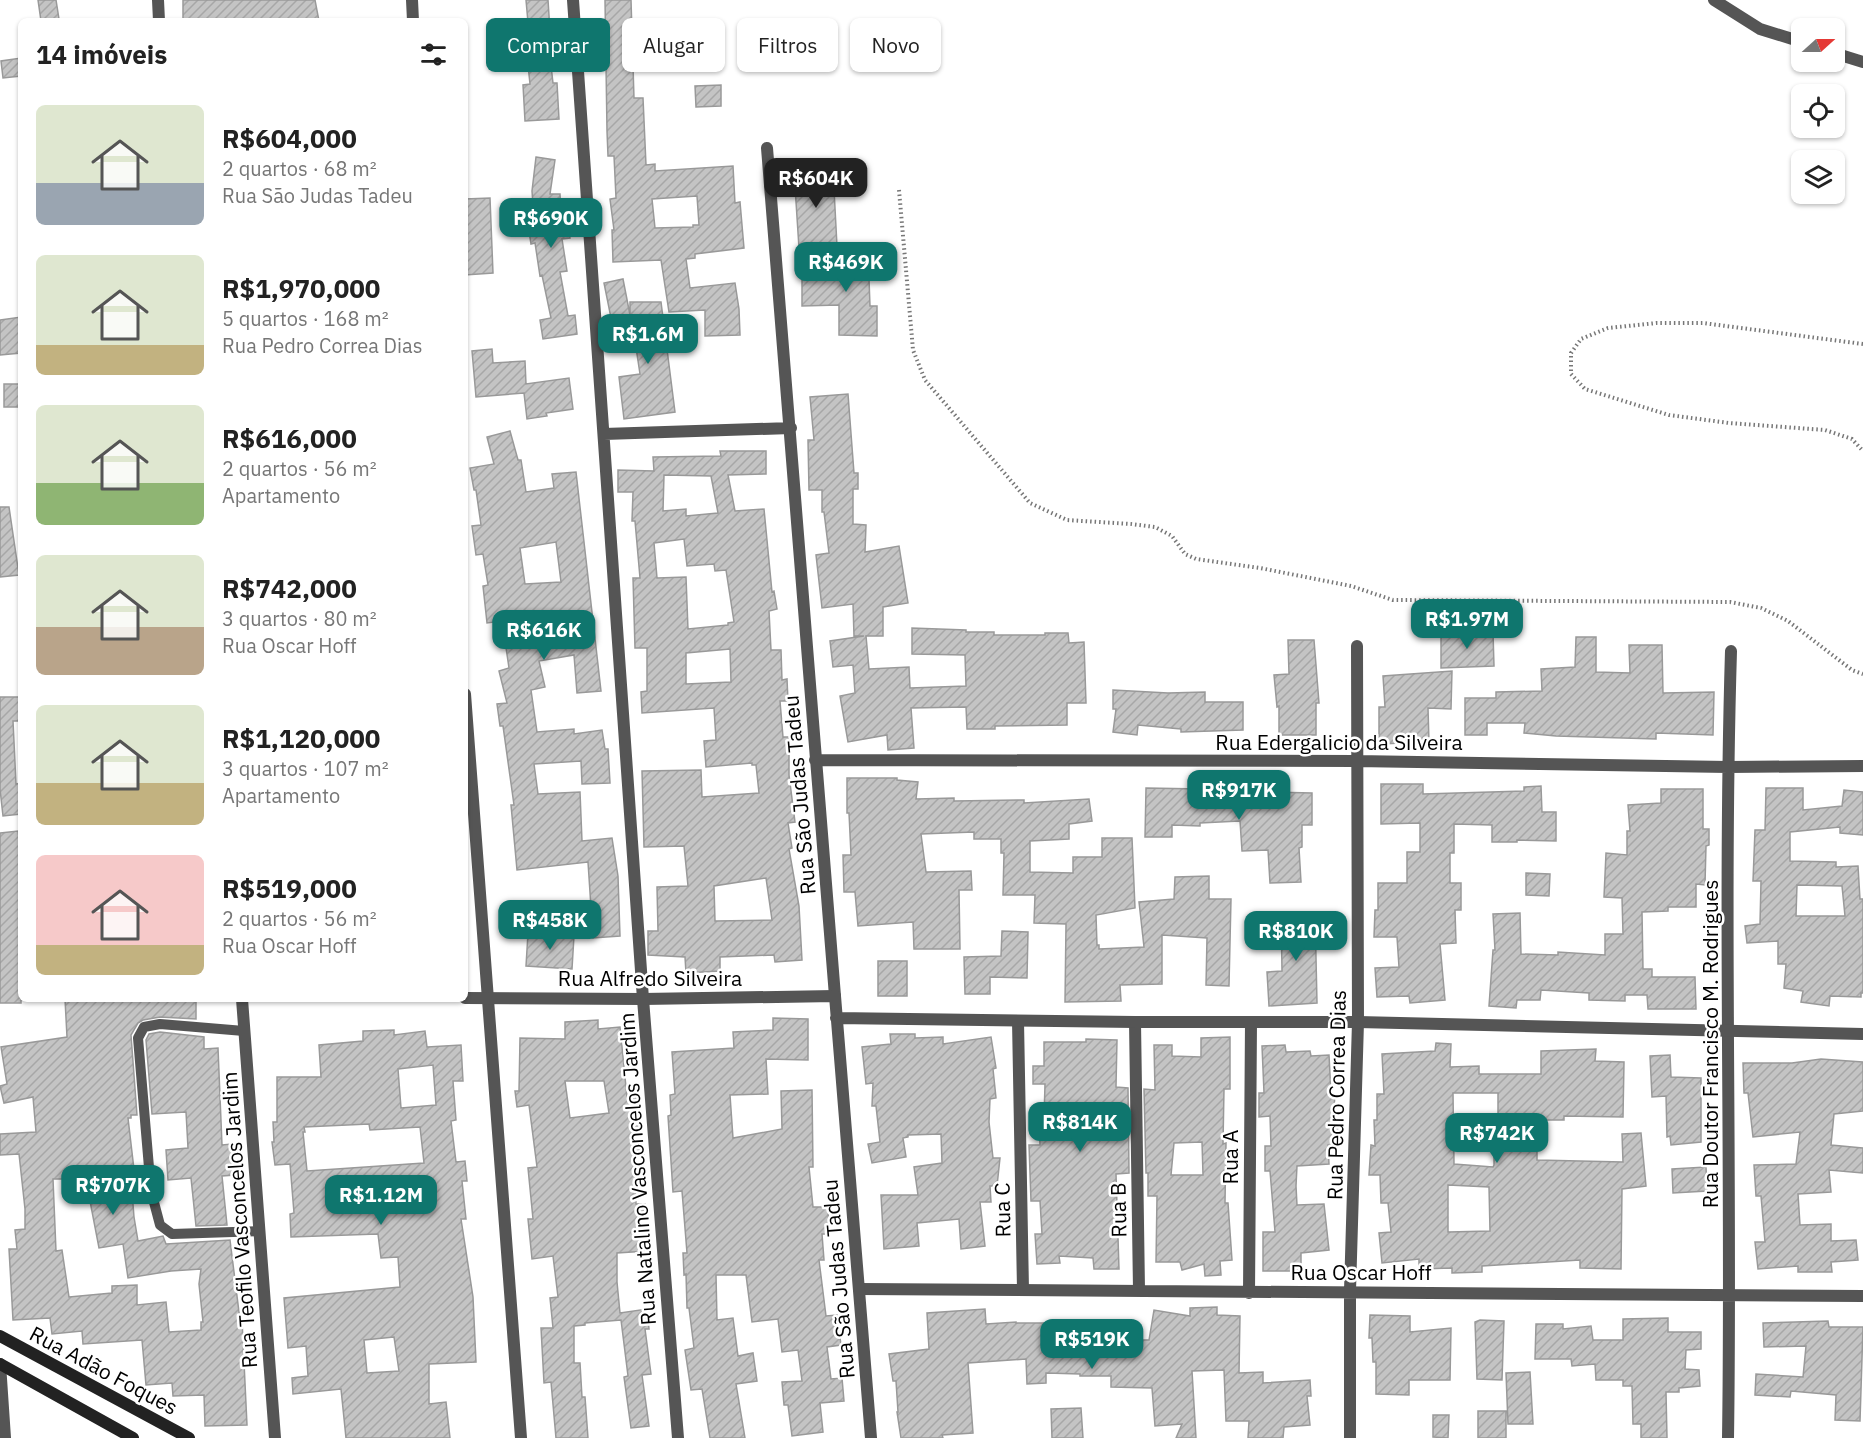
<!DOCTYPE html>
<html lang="pt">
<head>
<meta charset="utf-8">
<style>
  body { margin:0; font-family:"IBM Plex Sans",sans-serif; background:#f6f6f6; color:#222; height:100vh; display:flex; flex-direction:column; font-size:22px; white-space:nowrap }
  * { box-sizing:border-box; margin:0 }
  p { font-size:20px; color:#767676 }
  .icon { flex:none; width:33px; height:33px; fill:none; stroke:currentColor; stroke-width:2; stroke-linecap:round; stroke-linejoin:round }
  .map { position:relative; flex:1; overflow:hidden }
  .drawer { position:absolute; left:18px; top:18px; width:450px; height:984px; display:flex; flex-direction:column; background:#fff; border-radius:9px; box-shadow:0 2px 4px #0004 }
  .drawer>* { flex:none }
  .guide { position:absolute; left:486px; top:18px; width:570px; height:54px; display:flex; gap:12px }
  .needle { width:39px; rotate:69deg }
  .tools { position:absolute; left:1791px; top:18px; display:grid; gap:12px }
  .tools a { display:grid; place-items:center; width:54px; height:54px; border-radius:9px; background:#fff; box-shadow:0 2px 4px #0004; font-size:30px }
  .price { position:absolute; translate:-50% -51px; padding:0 14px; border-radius:12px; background:#0f766e; color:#fff; font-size:20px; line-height:39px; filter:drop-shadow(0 2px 3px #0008) }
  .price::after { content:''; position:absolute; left:50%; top:36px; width:18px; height:14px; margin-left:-9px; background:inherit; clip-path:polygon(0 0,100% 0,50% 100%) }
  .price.active { background:#222; color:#fff }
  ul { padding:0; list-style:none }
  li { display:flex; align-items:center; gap:18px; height:150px; padding:0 18px }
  li span { display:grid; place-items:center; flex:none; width:168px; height:120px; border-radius:9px; color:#555 }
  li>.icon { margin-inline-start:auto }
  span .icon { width:72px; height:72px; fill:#fffc; stroke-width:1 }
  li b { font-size:26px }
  h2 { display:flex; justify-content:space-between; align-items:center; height:72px; padding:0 18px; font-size:26px }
  .tag { padding:0 21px; border-radius:9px; background:#fff; box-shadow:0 2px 4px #0004; font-size:21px; line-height:54px }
  .tag.active { background:#0f766e; color:#fff }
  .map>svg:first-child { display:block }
  .building { fill:url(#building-hatch); stroke:#999; stroke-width:1.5; fill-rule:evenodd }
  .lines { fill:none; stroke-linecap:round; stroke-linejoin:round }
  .path { stroke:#777; stroke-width:4; stroke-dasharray:1.5 3; stroke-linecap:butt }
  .service { stroke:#555; stroke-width:10 }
  .minor { stroke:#555; stroke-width:12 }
  .tertiary { stroke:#555; stroke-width:12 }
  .secondary { stroke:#222; stroke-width:12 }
  .labels { text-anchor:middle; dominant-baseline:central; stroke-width:5; stroke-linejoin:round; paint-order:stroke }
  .street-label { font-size:21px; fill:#000; stroke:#fff }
</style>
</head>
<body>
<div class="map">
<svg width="1863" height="1438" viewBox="0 0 1863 1438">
  <defs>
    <pattern id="building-hatch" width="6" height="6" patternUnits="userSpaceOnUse" patternTransform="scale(1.5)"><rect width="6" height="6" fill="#c4c4c4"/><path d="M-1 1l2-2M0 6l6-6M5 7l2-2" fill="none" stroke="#a7a7a7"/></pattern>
  </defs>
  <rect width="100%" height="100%" fill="#fff"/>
  <path class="building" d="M38 0H56L59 19 41 21Z
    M183 0H315L319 21H282V19L183 21Z
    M526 0H548L550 31H547L553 83H557L559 119 525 121 523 85 530 84 526 46 530 45Z
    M605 0H631L634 98H643L646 165 655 164V171L733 166 735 203 740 202 744 248 695 254V258L686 259 690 288 735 283 739 309 740 335 705 336V310L669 312 661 260 613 262 612 230H614L610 199 616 198 614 156H608L607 131ZM697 196 699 225H693V227L655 228 652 199Z
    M21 58V76L3 78 1 61Z
    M721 85V106L696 107 695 86Z
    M536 157 555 160 550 194H560L561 214 566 213 570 238 562 239 567 271 560 272 568 316 575 315 577 334 543 339 540 320 551 318 542 275 540 276 535 243 531 244 527 218H534L532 191Z
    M833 170 837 246 799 248 794 171Z
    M490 198 493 273 465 275V199Z
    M837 246H866V279H869L870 306H877V336L839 335V305L802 306V280H836Z
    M623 279 630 315 611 318 604 283Z
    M630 302H661L675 412 624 419 619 377 640 374 633 328H630Z
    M21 317V353L0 355V320Z
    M492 349 493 363 525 361 526 384 569 378 573 409 546 413 547 416 527 419 524 393 476 397 472 351Z
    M4 384H21V407H4Z
    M848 394 854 473H858V489H853V524L866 525 865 552 899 546 908 603 883 607V636H866L869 669 909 667 910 688 966 686 965 655 912 654V628L966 630V632H994V635H1045V633H1068L1069 643 1084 642 1086 703H1067V725L995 726V729H967L966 707 911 708 914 748 888 750 887 735 848 742 840 696 855 693 853 665 833 667 830 641 864 636H854L853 604 822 608 816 555 829 553 824 512H822V490H809L808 440H814L810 397Z
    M510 431 518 460H521L526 492 554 488 552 474 576 472 601 691 577 693 574 655 539 661 545 687 531 690 537 732 574 729V734L602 730 605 749H608L610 783 582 784 581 761 534 764 538 794 580 792 582 841 612 838 618 876 620 936 593 938 588 862 517 870 511 805H514L503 726H500L497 704 507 703 499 671 509 668 502 621 487 623 483 586 488 585 483 554 476 555 472 526 481 525 476 490H474L470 468 494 464 487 437ZM556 542 561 582 525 584 520 548Z
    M720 451H766V474L728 475 735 511 764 509 772 592 774 591 777 609 769 611 771 650H781L782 680 787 679 788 701H780L783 737H789V775L795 822 788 823 792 848 789 849 799 906 802 960 775 962 774 955 720 957V971L686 973 685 957 648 955V931H658L657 887 688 886 684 846 644 847 642 771 701 770 702 797 759 793 756 765H752V763L706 767 704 741 716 740 714 708 642 713 641 692 647 691V648H635L633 578H640L635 521H632L633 492H618V470L654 471 653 457 721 456ZM664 475 711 476 718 513 686 516V509L663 511ZM684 539 687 566 714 564 715 571 726 570 734 622 728 623V625L688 629 686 577 657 578 654 543ZM730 649 731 682 686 684V653ZM766 878 772 920 715 921 714 886Z
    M0 507H9L19 575 0 577Z
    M1493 632 1494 666 1441 668V634Z
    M1576 637H1596V672L1630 673 1629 645H1662L1663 693 1714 692 1713 735 1656 733V739L1556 736 1524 733 1525 723H1487V735H1465V698H1496V692L1542 691 1541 669 1575 667Z
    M1288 640H1314L1319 703H1316V735H1279V706L1277 707 1274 675 1289 674Z
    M1452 671 1451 709 1428 708 1429 742 1379 744V707H1385L1383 676Z
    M1113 690 1168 693 1205 692V702H1243V730L1181 732V729L1138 725 1137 735 1113 732 1116 709H1113Z
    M0 697H21V721H13L16 784 21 783V814L3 816 0 789Z
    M847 778H897V780L918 782 916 799 954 798V801L1024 800V803L1089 799 1092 821 1069 824V839L1030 841V872L1073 873V857H1102V838H1132L1135 908 1096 915 1097 945H1099V949L1144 947 1139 902 1174 899 1175 877 1209 876V899H1231L1229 986 1206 985 1207 938 1162 935V984L1120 985 1121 1001 1065 1002 1066 924 1034 923 1035 895H1003L1004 853H1001V839H974V832L921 834 926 872 971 871 972 890H959L960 949H914L913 922 858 926 855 892H844L843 855H851L849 813H847Z
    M1381 784H1423V794L1524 791V787L1541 786 1542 812H1556V841L1517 840V842H1492V825L1454 824V853H1450V883H1461V910H1455L1456 943 1440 944 1445 1000 1410 1003 1409 996 1377 997 1375 968 1399 967 1397 937H1374L1375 910H1378V883H1407V852H1420V823L1381 824Z
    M1146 788 1201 789V795L1265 792 1312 793V825H1302V847L1299 848 1301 882 1270 883 1268 850 1242 851 1240 821 1200 823V826L1172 825V837H1145Z
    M1766 788H1803V810L1842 806 1844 790 1863 792V835L1840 833V827L1790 832V861L1836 862V867L1858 866 1860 899H1863V993H1861V997L1830 996 1829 1006 1801 1002 1803 991 1784 988 1786 964H1778V941L1747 943 1745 926 1760 924 1761 881H1753L1755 830H1765ZM1797 885 1842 886 1845 916H1796Z
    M1661 789H1703V829H1709V845L1706 846 1705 885 1696 884V907H1668V911L1642 912 1643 969H1652V977H1695L1696 1009H1648L1647 995H1625V1001L1589 1000V993L1541 990 1540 1000H1517L1516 1008 1489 1006 1493 950H1495L1493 914 1520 913 1521 954 1558 955V952L1605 955V934H1623L1622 898 1604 897 1606 853 1627 855V831H1630L1628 805 1661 803Z
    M18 831 21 854V1003H0V833Z
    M1526 873 1550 874 1549 896 1526 895Z
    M1281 912H1315L1317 1003 1269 1006 1267 972 1282 971Z
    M1002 931 1028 932 1027 978 990 977V994H965L964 957 1001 956Z
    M528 933 574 936 572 969 526 966Z
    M878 961H907V996H878Z
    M65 999H196V1019L160 1017 143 1020 138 1023 131 1035 137 1115H131V1118H128L135 1178 131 1179 134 1217 138 1241 163 1236 166 1244 230 1240 240 1320H242L247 1425 205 1426 204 1395 173 1396 172 1383 146 1385 142 1340 83 1344 82 1331 52 1334 50 1318 13 1320 9 1249H17L15 1230 25 1229V1209L19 1154 0 1155V1134L36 1132 33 1097 4 1103 0 1086 7 1084 1 1047 67 1037ZM53 1179H83L88 1201H90L99 1248 123 1244 128 1278 171 1271 201 1269 199 1284 203 1322H201V1330L169 1332 166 1302 137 1305V1285L112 1286V1293L69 1297 62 1250 56 1251Z
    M773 1018 808 1019V1060L766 1059 768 1094 730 1095 733 1138 782 1129 781 1091 812 1090 813 1167H809L813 1207H828L829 1234H822L824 1260H819L826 1316 837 1315 841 1345 827 1347 831 1379 842 1378 844 1401 820 1403 823 1432 792 1436 788 1405H784L782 1382 802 1381 798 1350 782 1352 778 1319 752 1322 746 1275H716L717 1320 733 1318 738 1356 753 1353 757 1381 736 1384 745 1438H710L702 1389 691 1390 685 1350 694 1348 689 1308H687L686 1274 684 1275 683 1253H687L682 1191 673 1192 668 1116 671 1115 670 1095 675 1094 672 1052 734 1048 733 1032 773 1030Z
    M598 1020V1029L620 1027 627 1097 636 1096 644 1155 634 1157 636 1204H645L647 1251 617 1253V1282L620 1313 647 1309 649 1329H645L651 1374 642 1375 649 1426 631 1428 624 1377 628 1376 621 1320 585 1323V1325L574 1326V1363H580L582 1397H585L588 1438H556L551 1382 544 1383 541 1328H553L550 1298 558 1297 553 1256 532 1259 528 1219H533L528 1168 537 1167 529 1105 517 1107 515 1091H519L520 1038 565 1039V1022ZM565 1081H604L609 1113 570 1118Z
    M394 1030V1035L425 1031 427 1047 461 1045 463 1081H453L456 1120 451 1121 456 1162 465 1161 467 1181H462L466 1219H461L473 1297 476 1362 429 1364V1404L446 1402 450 1438H346L341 1389 293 1394 292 1378 308 1376 306 1346 288 1348 284 1298 400 1287 398 1257 381 1258 378 1234 291 1237 290 1214 294 1213 290 1164 275 1165 272 1142H274L273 1122H277V1077H321L319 1045 363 1041V1031ZM433 1065 436 1105 401 1108 398 1069ZM369 1124 370 1130 420 1127 424 1163 307 1171 303 1132H305L304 1127ZM394 1337 399 1371 367 1373 364 1340Z
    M160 1032 204 1037V1049L218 1048 222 1145 232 1144 235 1175 222 1176 227 1225 196 1226 191 1178 168 1180 166 1150 188 1148 186 1112 152 1114 146 1040 149 1034Z
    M890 1034H915V1038L943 1037V1044L991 1037 996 1068 993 1069 996 1098 990 1099 989 1122 993 1158H1000L997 1186H990L991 1202H980L985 1246 961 1249 959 1219 917 1223 919 1246 884 1249 881 1195H918L914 1167 942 1163 941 1134 908 1135V1137L903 1138 906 1157 872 1163 868 1144 880 1142 876 1106H872L873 1083 866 1084 862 1047 891 1044Z
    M1230 1037V1089H1224L1223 1144 1226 1143 1225 1203H1228L1232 1260 1220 1261 1221 1275 1205 1276 1204 1264 1182 1270 1180 1262H1156L1157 1196H1148V1173H1146L1144 1089 1155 1090 1154 1045H1172V1056L1201 1057V1038ZM1202 1142 1203 1175H1171L1174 1143Z
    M1086 1039 1117 1040 1116 1087 1128 1088 1129 1173 1116 1174 1119 1269H1094L1093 1258 1059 1256 1060 1263 1037 1264 1035 1234H1042L1040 1201H1031L1029 1145H1040L1039 1118H1044L1045 1084H1033V1066H1044V1042H1086Z
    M1436 1043 1451 1044 1450 1067 1479 1066V1074H1541V1051L1596 1049 1595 1061 1624 1062 1623 1117 1564 1116V1120H1537V1160L1623 1162 1622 1134 1641 1133 1646 1186 1622 1189 1621 1269 1580 1268V1260L1482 1266V1272L1452 1273V1268L1419 1269V1259L1382 1263 1379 1233 1391 1232 1388 1203H1381L1380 1175H1369L1371 1145 1375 1146 1374 1120H1377V1094H1384L1382 1054 1435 1051ZM1453 1093H1498V1145H1494V1165L1493 1167 1454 1164ZM1448 1185 1489 1187 1490 1231 1448 1232Z
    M1285 1045 1286 1052 1310 1051 1311 1056 1329 1055 1331 1094 1335 1095 1333 1118H1338L1337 1145H1328L1329 1164 1297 1166 1296 1186 1297 1205 1324 1204 1329 1250 1301 1253V1271H1263V1232H1275L1270 1171H1265V1146H1271L1270 1116 1259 1117V1093H1264L1262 1046Z
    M1670 1055 1671 1077 1701 1078V1142L1671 1145 1670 1136 1667 1137 1666 1096 1652 1097 1650 1056Z
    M1821 1059 1863 1062V1111L1834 1114 1831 1145 1863 1148V1173L1829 1170 1831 1192 1798 1194 1800 1225 1831 1224V1241L1856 1240 1858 1260 1831 1262 1832 1272H1798V1266L1758 1269 1755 1242H1765L1761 1196H1756L1754 1165 1796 1164 1800 1132 1753 1137 1748 1093H1744L1743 1063H1792Z
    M1706 1167 1707 1191 1673 1193 1672 1169Z
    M1217 1307V1315L1240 1316 1239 1373 1263 1372V1383L1310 1380 1311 1396H1307L1310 1425 1284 1427 1283 1438H1248L1249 1421H1226L1224 1370 1192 1371 1196 1438H1176L1182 1424 1155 1426 1152 1388 1111 1387V1376H1080V1374L1046 1373V1383L1027 1384 1026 1359 968 1363 973 1433 942 1435 943 1438H901L897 1412H898L896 1381H893L889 1354 929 1349 927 1313 985 1309 986 1324 1016 1322V1323H1045V1330H1080V1340H1149L1154 1310 1190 1316V1308Z
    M1370 1315 1410 1316V1332L1451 1328 1450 1380H1409V1395L1376 1394V1362H1373L1372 1338H1369Z
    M1668 1318V1332H1701V1349L1686 1350 1685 1369 1699 1370 1700 1386 1679 1388V1392H1666L1667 1438H1641V1424H1633L1632 1386H1623V1380H1596L1595 1364 1572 1366 1571 1359H1535L1536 1324H1563V1329L1591 1326 1593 1340H1623V1319Z
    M1480 1320 1504 1321 1502 1380 1477 1379 1475 1322Z
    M1828 1321 1829 1327H1863L1860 1421 1835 1420 1836 1395 1791 1391 1790 1397 1755 1395 1756 1374 1803 1377 1806 1346 1764 1347 1763 1323Z
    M1530 1372 1533 1424H1508L1506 1373Z
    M1081 1408 1083 1438H1052L1051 1409Z
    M1478 1411H1506V1438H1478Z
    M1433 1415H1449L1448 1438 1433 1437Z"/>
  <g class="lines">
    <path class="path" d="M899 190 913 350 925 380 1030 503 1067 520 1131 524 1155 527 1172 536 1185 554 1196 559 1260 568 1351 586 1393 600 1730 602 1761 608 1788 621 1852 670 1863 674
      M1863 344 1703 323H1657L1608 328 1581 339 1571 353V374L1585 389 1669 415 1729 423 1825 430 1852 439 1863 451"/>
    <path class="service" d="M244 1031 160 1024 144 1027 138 1038 151 1191 160 1225 172 1234 260 1231"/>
    <path class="minor" d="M158 0 159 21
      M412 0 413 21
      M573 0 643 999 678 1438
      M1714 0 1760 29 1802 42
      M1834 53 1863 62
      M767 148 835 996
      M604 434 791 428
      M465 694 521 1438
      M815 760 1356 761 1728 767 1863 766
      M1018 1021 1023 1290
      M1135 1022 1139 1290
      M859 1289 1863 1296
      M1249 1293 1251 1022
      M0 1364 5 1438
      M1350 1438V1291L1358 1022 1357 646
      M1728 1438C1732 1176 1723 913 1731 651"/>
    <path class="tertiary" d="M465 998 643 999 835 996 871 1438
      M242 999 275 1438
      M836 1018 1135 1022H1358L1863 1034"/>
    <path class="secondary" d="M0 1336 189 1438
      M0 1364 133 1438"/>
  </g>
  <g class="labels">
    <g class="street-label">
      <text x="1339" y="742">Rua Edergalicio da Silveira</text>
      <text transform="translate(799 795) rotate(-95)">Rua São Judas Tadeu</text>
      <text x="650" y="978">Rua Alfredo Silveira</text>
      <text transform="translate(1710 1044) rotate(-90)">Rua Doutor Francisco M. Rodrigues</text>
      <text transform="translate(1336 1095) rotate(-89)">Rua Pedro Correa Dias</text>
      <text transform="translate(1230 1157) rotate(-90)">Rua A</text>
      <text transform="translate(637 1169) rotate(-94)">Rua Natalino Vasconcelos Jardim</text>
      <text transform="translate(1002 1210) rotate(-91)">Rua C</text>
      <text transform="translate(1118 1210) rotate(-91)">Rua B</text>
      <text transform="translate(239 1220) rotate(-94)">Rua Teofilo Vasconcelos Jardim</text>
      <text x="1361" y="1272">Rua Oscar Hoff</text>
      <text transform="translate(838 1279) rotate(-95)">Rua São Judas Tadeu</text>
      <text transform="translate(104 1370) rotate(28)">Rua Adão Foques</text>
    </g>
  </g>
</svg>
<div class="tools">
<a><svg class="needle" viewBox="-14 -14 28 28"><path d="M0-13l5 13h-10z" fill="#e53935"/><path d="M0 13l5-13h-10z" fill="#767676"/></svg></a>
<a><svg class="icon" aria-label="locate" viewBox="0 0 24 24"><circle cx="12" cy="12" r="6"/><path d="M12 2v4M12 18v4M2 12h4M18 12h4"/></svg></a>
<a><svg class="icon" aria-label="layers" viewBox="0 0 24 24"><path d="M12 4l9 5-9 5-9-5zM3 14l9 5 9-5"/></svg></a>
</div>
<b class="price active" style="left:816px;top:209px">R$604K</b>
<b class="price" style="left:551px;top:249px">R$690K</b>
<b class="price" style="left:846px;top:293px">R$469K</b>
<b class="price" style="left:648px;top:365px">R$1.6M</b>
<b class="price" style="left:1467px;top:650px">R$1.97M</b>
<b class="price" style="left:544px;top:661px">R$616K</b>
<b class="price" style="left:1239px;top:821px">R$917K</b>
<b class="price" style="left:550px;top:951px">R$458K</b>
<b class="price" style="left:1296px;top:962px">R$810K</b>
<b class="price" style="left:1080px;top:1153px">R$814K</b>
<b class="price" style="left:1497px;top:1164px">R$742K</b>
<b class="price" style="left:113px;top:1216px">R$707K</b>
<b class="price" style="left:381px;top:1226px">R$1.12M</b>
<b class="price" style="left:1092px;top:1370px">R$519K</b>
<div class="guide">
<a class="tag active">Comprar</a>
<a class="tag">Alugar</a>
<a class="tag">Filtros</a>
<a class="tag">Novo</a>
</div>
<section class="drawer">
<h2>14 imóveis<svg class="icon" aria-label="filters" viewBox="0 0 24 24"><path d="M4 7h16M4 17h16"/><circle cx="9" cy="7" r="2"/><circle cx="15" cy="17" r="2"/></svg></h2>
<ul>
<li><span style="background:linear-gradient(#dfe7d0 65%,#9aa5b1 0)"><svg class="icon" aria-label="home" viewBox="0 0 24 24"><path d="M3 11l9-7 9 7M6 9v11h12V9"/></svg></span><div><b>R$604,000</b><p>2 quartos · 68 m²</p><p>Rua São Judas Tadeu</p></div></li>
<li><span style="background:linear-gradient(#dfe7d0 75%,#c2b280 0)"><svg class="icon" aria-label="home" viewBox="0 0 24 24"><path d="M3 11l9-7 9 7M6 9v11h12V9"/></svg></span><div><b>R$1,970,000</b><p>5 quartos · 168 m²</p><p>Rua Pedro Correa Dias</p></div></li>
<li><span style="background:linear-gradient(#dfe7d0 65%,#8fb573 0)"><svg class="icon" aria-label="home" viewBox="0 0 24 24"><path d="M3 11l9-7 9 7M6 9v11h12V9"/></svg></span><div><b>R$616,000</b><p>2 quartos · 56 m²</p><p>Apartamento</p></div></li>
<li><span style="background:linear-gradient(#dfe7d0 60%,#b9a48a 0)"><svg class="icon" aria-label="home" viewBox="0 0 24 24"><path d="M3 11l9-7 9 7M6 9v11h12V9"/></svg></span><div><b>R$742,000</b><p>3 quartos · 80 m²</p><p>Rua Oscar Hoff</p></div></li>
<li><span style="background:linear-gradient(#dfe7d0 65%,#c2b280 0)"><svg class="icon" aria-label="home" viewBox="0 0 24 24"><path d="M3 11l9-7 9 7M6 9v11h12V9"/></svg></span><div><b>R$1,120,000</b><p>3 quartos · 107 m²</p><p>Apartamento</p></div></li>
<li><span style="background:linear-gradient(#f6c9c9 75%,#c2b280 0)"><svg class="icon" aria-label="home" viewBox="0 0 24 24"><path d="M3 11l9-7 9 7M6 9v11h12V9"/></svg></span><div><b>R$519,000</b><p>2 quartos · 56 m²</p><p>Rua Oscar Hoff</p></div></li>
</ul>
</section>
</div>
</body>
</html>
